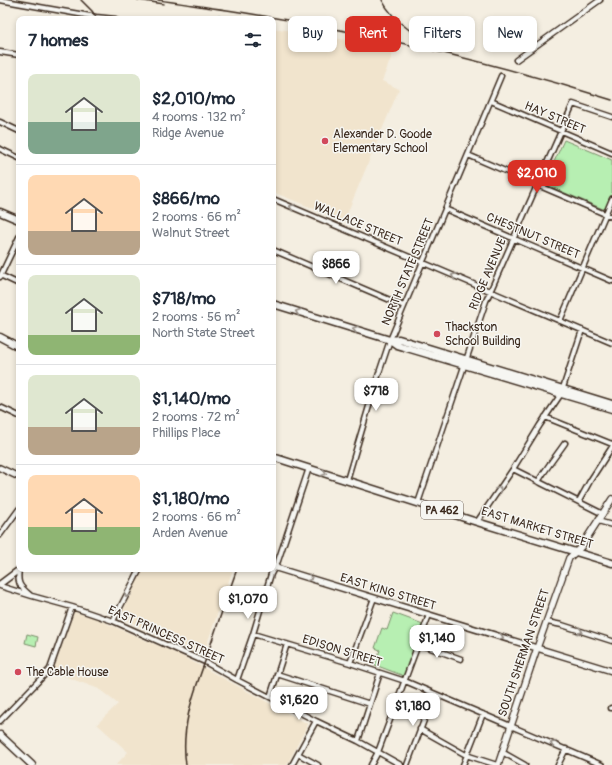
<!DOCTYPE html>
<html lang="en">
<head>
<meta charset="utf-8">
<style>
  body { margin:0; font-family:Pangolin,sans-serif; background:#f6f6f7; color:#1f2937; height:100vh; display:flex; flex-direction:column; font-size:15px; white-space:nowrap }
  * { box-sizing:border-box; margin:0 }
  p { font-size:13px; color:#747a83 }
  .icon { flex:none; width:22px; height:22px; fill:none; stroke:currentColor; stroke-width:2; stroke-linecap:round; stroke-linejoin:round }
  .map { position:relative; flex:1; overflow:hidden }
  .panel { position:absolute; left:16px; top:16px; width:260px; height:556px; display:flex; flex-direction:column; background:#fff; border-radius:8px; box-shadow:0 2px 6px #0003 }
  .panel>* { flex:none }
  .guide { position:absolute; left:288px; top:16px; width:264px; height:36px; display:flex; gap:8px }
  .price { position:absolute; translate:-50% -34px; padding:0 9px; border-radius:8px; background:#fff; color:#222; font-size:13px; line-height:26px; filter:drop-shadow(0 1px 2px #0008) }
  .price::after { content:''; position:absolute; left:50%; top:24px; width:12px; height:9px; margin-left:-6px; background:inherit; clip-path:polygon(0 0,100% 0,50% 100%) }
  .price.selected { background:#d93025; color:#fff }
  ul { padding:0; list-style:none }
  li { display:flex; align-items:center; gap:12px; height:100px; padding:0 12px }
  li+li { border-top:1px solid #e0e1e3 }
  li span { display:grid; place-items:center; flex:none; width:112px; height:80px; border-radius:8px; color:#555 }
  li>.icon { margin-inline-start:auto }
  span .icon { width:48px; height:48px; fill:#fffc; stroke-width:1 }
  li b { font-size:17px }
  h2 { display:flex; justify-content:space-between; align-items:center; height:48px; padding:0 12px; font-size:17px }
  .pill { padding:0 14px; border-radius:8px; background:#fff; box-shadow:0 2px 6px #0003; font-size:14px; line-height:36px }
  .pill.selected { background:#d93025; color:#fff }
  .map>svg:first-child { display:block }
  .built { fill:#f1e4cd }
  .green { fill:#b7efb2; stroke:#798c68 }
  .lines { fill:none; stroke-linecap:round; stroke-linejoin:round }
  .stream { stroke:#7191a0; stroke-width:1.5 }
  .minor-casing { stroke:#3b2a1e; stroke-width:7 }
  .tertiary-casing { stroke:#3b2a1e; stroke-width:8 }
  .secondary-casing { stroke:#3b2a1e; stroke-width:8 }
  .primary-casing { stroke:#3b2a1e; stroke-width:9 }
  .minor { stroke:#f6f6f2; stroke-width:4 }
  .tertiary { stroke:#f6f6f2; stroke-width:5 }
  .secondary { stroke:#f6f6f2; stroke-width:5.5 }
  .primary { stroke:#f6f6f2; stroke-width:6 }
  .rail { stroke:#3b2a1e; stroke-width:1.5 }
  .oneway { stroke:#989088 }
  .poi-dot { fill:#d1495b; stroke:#f6f6f2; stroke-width:1.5 }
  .labels { text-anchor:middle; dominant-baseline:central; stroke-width:3; stroke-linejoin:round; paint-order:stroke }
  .shield { fill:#f6f6f2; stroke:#73675e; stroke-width:1 }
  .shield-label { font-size:11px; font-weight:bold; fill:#3b2a1e }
  .street-label { font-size:12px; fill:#3b2a1e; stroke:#f6f6f2 }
  .poi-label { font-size:12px; fill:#3b2a1e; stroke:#f6f6f2; text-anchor:start }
</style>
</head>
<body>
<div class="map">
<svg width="612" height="765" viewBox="0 0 612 765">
  <rect width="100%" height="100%" fill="#f4eee1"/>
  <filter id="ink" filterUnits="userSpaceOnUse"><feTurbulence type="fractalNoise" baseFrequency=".025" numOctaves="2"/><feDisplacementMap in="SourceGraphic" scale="8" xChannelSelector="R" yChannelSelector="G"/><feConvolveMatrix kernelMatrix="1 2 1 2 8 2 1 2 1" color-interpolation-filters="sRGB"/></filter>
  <g filter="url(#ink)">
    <path class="built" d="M273 28 395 48 382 81 399 89 344 221 273 192Z
      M143 569H233L203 655 120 617Z
      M74 612 94 618 180 655 308 724 287 765H116L128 752 97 724 118 704 99 689 53 672Z"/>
    <path class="green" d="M564 140 612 160V193L607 208 603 209 544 184Z
      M393 613 423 624 404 676 375 665 380 650 375 648 382 628 387 630Z
      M27 634 38 637 36 646 25 643Z"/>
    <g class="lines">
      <path class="stream" d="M217 19 219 15"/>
      <g class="minor-casing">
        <path id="minor" d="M0 0 96 17 115 19
          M0 52 19 55
          M516 60 600 0
          M491 101 612 153
          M0 122 19 131
          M0 149 19 158
          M468 155 612 217
          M273 199 612 343
          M445 209 612 281
          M273 250 404 306
          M0 275 19 284
          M0 277 19 237
          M560 321 612 199
          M0 407 19 416
          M545 417 612 444
          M513 469 603 514
          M347 480 378 376 390 340 501 76
          M538 482C546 468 556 456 565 443
          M579 501 590 481 612 447
          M418 503 486 301 573 104 612 117
          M598 521 612 525
          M477 522 513 469 540 425 561 394 582 330
          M0 535 19 509
          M19 569C17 583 19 586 30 595
          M0 586 32 596 72 607 113 621 180 651 205 662 237 680 316 721 358 741 401 765
          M113 621 140 569
          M547 622 562 625 612 641
          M253 634 350 663 405 681 602 765
          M419 644 461 659
          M350 663 374 598
          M277 674 370 704
          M237 680 253 634 271 574 278 561 309 468
          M270 697 287 644
          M611 708H612
          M0 721 50 669 72 607
          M420 729 466 755 497 765
          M358 741 380 673
          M502 752 525 765
          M298 754 318 765
          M292 765 316 721
          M371 765 378 752 429 615
          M407 765 434 694
          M463 765 483 714
          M558 765 566 749"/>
      </g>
      <g class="tertiary-casing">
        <path id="tertiary" d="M0 468 19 477
          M273 567 612 671
          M0 584 20 569"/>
      </g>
      <g class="secondary-casing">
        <path id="secondary" d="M498 765 537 648 569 558 581 547 612 499"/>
      </g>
      <g class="primary-casing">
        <path id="primary" d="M0 212 19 220
          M273 304 390 340 397 345 612 409
          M0 337 19 347
          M390 340 399 339 612 404
          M273 457 477 522 612 563
          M0 735 32 765"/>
      </g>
      <use href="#minor" class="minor"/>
      <use href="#tertiary" class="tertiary"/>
      <use href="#secondary" class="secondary"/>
      <use href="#primary" class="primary"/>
      <path class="rail" d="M81 0 92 11 97 19
        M138 0 164 4
        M158 0C181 3 204 7 227 10 357 30 486 60 612 100
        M382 0C394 23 420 39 443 48
        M186 765C180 725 195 690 208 653 217 625 227 597 237 569"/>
    </g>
    <defs><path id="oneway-chevron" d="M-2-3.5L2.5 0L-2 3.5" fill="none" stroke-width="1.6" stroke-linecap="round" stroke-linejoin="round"/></defs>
    <g class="oneway">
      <use href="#oneway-chevron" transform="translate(292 207) rotate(-157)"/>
      <use href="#oneway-chevron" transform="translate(454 276) rotate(-157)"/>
      <use href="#oneway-chevron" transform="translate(298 312) rotate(-162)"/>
      <use href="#oneway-chevron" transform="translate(355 329) rotate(-163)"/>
      <use href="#oneway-chevron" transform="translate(324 473) rotate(17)"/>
      <use href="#oneway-chevron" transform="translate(499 489) rotate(-56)"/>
      <use href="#oneway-chevron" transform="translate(310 578) rotate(17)"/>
      <use href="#oneway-chevron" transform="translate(127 595) rotate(118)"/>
      <use href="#oneway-chevron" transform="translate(580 631) rotate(17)"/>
      <use href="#oneway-chevron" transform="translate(501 637) rotate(17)"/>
      <use href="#oneway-chevron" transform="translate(553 744) rotate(-157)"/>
    </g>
  </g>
  <g class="poi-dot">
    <circle cx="325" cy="141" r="4"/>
    <circle cx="437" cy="334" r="4"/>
    <circle cx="18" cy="672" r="4"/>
  </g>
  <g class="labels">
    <rect class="shield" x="421" y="501" width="42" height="18" rx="3"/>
    <g class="shield-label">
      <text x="442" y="510">PA 462</text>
    </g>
    <g class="street-label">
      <text transform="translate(555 118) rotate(23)">HAY STREET</text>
      <text transform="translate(358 224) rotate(23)">WALLACE STREET</text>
      <text transform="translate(533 236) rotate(23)">CHESTNUT STREET</text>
      <text transform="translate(408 272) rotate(-67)">NORTH STATE STREET</text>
      <text transform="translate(488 274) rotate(-67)">RIDGE AVENUE</text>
      <text transform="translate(537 528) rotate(17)">EAST MARKET STREET</text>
      <text transform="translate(388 592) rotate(17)">EAST KING STREET</text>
      <text transform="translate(166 635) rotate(24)">EAST PRINCESS STREET</text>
      <text transform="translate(342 651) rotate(17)">EDISON STREET</text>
      <text transform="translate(524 653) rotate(-71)">SOUTH SHERMAN STREET</text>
    </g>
    <g class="poi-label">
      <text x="333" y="134">Alexander D. Goode<tspan x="333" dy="14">Elementary School</tspan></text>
      <text x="445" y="327">Thackston<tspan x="445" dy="14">School Building</tspan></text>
      <text x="26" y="672">The Cable House</text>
    </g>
  </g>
</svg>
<b class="price selected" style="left:537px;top:194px">$2,010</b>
<b class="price" style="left:336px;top:285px">$866</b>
<b class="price" style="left:376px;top:412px">$718</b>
<b class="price" style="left:248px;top:620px">$1,070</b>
<b class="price" style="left:437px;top:659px">$1,140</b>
<b class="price" style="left:299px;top:721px">$1,620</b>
<b class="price" style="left:413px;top:727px">$1,180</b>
<div class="guide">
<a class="pill">Buy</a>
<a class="pill selected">Rent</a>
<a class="pill">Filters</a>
<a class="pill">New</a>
</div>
<section class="panel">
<h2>7 homes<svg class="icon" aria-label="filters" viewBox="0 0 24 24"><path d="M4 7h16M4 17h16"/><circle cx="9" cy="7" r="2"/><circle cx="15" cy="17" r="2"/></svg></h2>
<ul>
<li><span style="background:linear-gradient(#dfe7d0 60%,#7fa58c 0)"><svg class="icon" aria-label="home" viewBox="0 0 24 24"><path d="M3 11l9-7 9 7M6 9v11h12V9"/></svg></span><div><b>$2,010/mo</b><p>4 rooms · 132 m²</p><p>Ridge Avenue</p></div></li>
<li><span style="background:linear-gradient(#ffd9b3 70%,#b9a48a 0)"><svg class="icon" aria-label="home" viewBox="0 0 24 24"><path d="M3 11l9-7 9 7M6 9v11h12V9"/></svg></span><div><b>$866/mo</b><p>2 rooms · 66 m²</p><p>Walnut Street</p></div></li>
<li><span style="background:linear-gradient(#dfe7d0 75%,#8fb573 0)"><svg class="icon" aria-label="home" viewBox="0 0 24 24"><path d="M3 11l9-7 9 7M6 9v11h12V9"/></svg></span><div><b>$718/mo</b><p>2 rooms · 56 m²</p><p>North State Street</p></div></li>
<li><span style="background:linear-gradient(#dfe7d0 65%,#b9a48a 0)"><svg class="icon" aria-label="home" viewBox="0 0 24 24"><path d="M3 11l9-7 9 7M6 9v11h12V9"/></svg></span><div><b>$1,140/mo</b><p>2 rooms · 72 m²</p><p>Phillips Place</p></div></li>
<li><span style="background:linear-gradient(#ffd9b3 65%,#8fb573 0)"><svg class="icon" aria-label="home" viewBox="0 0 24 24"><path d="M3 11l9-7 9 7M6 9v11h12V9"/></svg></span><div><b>$1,180/mo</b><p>2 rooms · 66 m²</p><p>Arden Avenue</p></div></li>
</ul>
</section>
</div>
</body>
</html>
